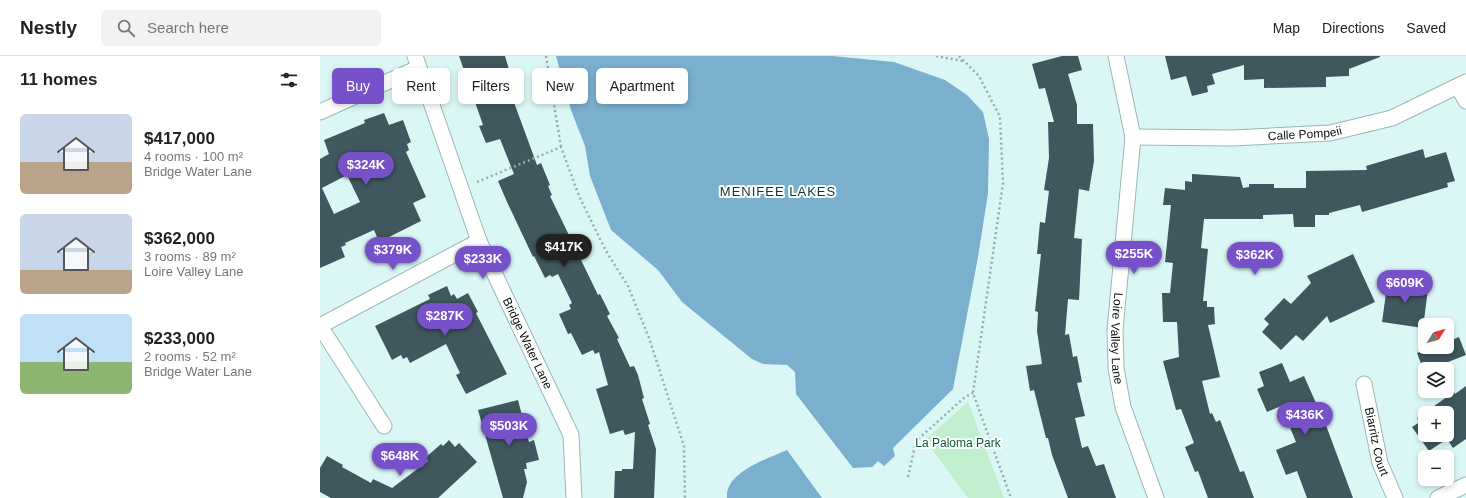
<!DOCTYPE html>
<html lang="en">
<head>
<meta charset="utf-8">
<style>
  body { margin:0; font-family:Arial,sans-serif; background:#f2f2f2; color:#222; height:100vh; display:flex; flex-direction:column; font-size:15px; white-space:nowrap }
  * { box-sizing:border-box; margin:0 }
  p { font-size:13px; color:#767676 }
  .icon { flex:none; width:22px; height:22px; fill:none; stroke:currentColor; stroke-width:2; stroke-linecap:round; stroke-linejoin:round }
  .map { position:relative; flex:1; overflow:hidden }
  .sheet { display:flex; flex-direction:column; background:#fff; width:320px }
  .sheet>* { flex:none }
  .banner { position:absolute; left:12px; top:12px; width:380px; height:36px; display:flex; gap:8px }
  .needle { width:26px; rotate:53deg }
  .buttons { position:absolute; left:1098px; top:262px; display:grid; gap:8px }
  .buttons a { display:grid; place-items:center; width:36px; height:36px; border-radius:6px; background:#fff; box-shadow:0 2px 6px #0003; font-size:20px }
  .price { position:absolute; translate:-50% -34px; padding:0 9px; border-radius:14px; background:#7651ca; color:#fff; font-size:13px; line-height:26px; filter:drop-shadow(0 1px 2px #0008) }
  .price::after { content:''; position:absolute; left:50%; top:24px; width:12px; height:9px; margin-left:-6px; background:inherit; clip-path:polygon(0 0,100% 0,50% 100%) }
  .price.current { background:#222; color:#fff }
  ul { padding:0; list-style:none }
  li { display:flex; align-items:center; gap:12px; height:100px; padding:0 20px }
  li span { display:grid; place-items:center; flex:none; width:112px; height:80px; border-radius:6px; color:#555 }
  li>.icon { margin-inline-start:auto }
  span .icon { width:48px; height:48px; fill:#fffc; stroke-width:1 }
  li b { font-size:17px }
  h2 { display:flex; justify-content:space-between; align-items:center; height:48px; padding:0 20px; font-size:17px }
  .pill { padding:0 14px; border-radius:6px; background:#fff; box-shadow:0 2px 6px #0003; font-size:14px; line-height:36px }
  .pill.current { background:#7651ca; color:#fff }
  header { display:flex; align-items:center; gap:24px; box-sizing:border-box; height:56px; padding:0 20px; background:#fff; border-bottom:1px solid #e0e0e0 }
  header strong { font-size:19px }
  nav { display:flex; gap:22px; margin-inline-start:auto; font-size:14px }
  .search { width:280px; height:36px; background:#f2f2f2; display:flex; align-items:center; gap:10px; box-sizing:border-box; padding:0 14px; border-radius:6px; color:#767676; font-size:15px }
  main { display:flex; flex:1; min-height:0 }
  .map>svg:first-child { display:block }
  .green { fill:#c1efce }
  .water { fill:#7aafce }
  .building { fill:#3f575d; fill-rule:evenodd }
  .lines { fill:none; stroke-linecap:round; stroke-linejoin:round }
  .street-casing { stroke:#9bb7b6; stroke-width:17 }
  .path { stroke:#95acab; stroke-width:2.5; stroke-dasharray:2 3; stroke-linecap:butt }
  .street { stroke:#fff; stroke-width:15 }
  .labels { text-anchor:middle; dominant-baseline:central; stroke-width:4; stroke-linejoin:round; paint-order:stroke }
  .street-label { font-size:12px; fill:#071111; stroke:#f9fffe }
  .park-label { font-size:12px; fill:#0b5d33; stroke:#f9fffe }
  .neighbourhood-label { font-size:13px; letter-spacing:1px; fill:#193131; stroke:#f9fffe }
</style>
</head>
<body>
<header>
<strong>Nestly</strong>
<div class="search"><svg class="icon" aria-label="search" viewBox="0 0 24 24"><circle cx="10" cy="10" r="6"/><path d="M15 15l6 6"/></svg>Search here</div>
<nav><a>Map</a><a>Directions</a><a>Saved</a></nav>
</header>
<main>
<section class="sheet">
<h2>11 homes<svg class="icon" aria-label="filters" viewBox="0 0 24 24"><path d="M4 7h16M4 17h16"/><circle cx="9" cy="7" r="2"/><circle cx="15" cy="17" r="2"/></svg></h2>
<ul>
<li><span style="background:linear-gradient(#c9d6e8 60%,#b9a48a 0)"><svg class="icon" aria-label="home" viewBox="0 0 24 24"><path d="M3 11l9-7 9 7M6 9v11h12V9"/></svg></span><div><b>$417,000</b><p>4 rooms · 100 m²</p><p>Bridge Water Lane</p></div></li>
<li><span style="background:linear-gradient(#c9d6e8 70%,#b9a48a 0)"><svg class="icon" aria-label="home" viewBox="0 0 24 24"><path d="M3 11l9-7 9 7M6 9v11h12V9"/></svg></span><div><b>$362,000</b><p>3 rooms · 89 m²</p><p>Loire Valley Lane</p></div></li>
<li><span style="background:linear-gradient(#bfe0f5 60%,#8fb573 0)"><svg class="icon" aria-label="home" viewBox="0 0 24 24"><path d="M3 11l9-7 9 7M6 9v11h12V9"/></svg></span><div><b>$233,000</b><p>2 rooms · 52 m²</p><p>Bridge Water Lane</p></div></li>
</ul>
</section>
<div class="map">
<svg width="1146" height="442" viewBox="0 0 1146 442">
  <rect width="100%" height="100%" fill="#daf7f6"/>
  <path class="green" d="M648 346 684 442H648L605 384Z"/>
  <path class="water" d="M236 0H512L574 6 625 24 647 39 663 56 669 83 668 137 658 201 633 333 573 392 575 400 564 410 558 405 552 411 533 412 476 338 475 316 467 309 443 308 432 303 362 246 338 214 291 174 270 120 265 90 251 54Z
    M467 394 502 442H407C405 416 447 403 467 394Z"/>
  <path class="building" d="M139 0H185L197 40 192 41 217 109 221 107 230 129 228 130 232 139 230 140 278 239 280 238 290 258 287 260 299 282 297 283 310 311 314 310 318 319 324 342 322 343 330 368 328 369 336 393 334 442H294L295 415H302V413H313L315 376 305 379 303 374 290 378 276 333 288 329 279 296 275 298 273 294 262 299 251 277 248 278 239 258 251 253 249 249 252 247 238 218 232 221 230 219 225 222 214 200 213 201 187 146 178 125 194 118 180 83 166 87 159 70 163 69Z
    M742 0H758L762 14 748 18 757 49V68H773L774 105 769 135 759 133 754 182 762 183 759 244 748 243 745 279 749 278 753 301 757 300 762 326 757 327 765 360 755 362 762 392 768 390 776 410 784 408 796 442H748L732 399 728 382H726L714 334 710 335 706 310 722 308 717 275 718 256 715 255 721 198H717L720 166 725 167 729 135 724 134 729 102 728 66H734L725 32 719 33 712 8Z
    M845 0H1060V1L1029 13V20L1006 21V31L944 32V23L924 24V9L892 18 895 28 887 30 888 36 872 40 866 20 851 24Z
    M64 57 69 69 83 64 91 86 87 88 89 94 86 96 106 141 93 147 101 165 59 186 54 174 25 187 26 189 21 191 25 201 0 212V103L9 98 4 84 45 67 44 64ZM27 119 40 146 14 158 2 132Z
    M1103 93 1105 102 1126 96 1135 125 1127 127 1128 131 1042 156 1040 149 1009 157V159H995V171H974L973 158 943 159V163H884L881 192 888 193 883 245H887V251H894L895 268 888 269 900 321 882 325 890 358 892 357 896 366 900 364 920 416 924 415 934 442H888L878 415 875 416 865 391 874 387 861 353 856 354 843 305 859 301 857 266H843L842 237H850L853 207 845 206 851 149H843L845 132 865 134V125L872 126V118L920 121 923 132 929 131V128H954V132H986V115L1047 114 1046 110Z
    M1033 198 1055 246 1010 267 1007 260 983 285 976 279 961 294 942 276 949 268 944 263 964 242 971 248 991 227 987 220Z
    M1068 223 1099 228V232L1108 233 1103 272 1062 266Z
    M127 230 131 240 134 238 137 243 148 237 158 256 156 257 187 318 146 338 136 319 140 317 126 288 90 307 87 301 83 303 81 299 72 304 55 270 110 243 108 239Z
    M1139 281 1146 299 1123 308 1125 313H1103L1097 297 1113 291H1127V286Z
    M962 307 970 326 984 320 1007 372 1033 442H987L977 415 966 419 956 394 976 386 961 350 947 356 937 333 944 330 939 316Z
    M1146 330V383L1133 392 1127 383 1109 395 1092 371 1100 366 1097 362 1134 336 1135 338ZM1105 357H1127V379H1105Z
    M198 344 209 386 214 384 219 404 206 407 207 413H204L207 426 203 442H183L158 354Z
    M129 384 135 391 139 387 157 406 118 442H11L0 436V412L7 400 23 409 22 411 51 427 53 423 72 432 108 405 105 402 121 388 123 390Z"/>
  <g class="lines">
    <g class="street-casing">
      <g id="street">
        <path id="s1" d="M95 0 159 185 251 379 254 442"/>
        <path id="s2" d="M796 0 813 81 795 274 796 312 803 351 836 442"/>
        <path d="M1138 31 1146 45"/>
        <path d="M0 56 98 12"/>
        <path id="s3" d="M813 81 913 82 1010 77 1072 62 1146 26"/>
        <path id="s4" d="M1044 328 1060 407 1075 442"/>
        <path d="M64 370 0 270 159 185"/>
        <path d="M1118 442 1146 429"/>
      </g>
    </g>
    <path class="path" d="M226 0 241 91
      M616 0 643 5
      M639 0 659 20 680 61 683 127 653 337 691 442
      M157 126 241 91 259 140 286 195 308 230 329 282 364 390 365 442
      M588 421 596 385 645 341 653 337"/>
    <use href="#street" class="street"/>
  </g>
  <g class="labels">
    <g class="street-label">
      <text stroke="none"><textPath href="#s3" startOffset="172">Calle Pompeii</textPath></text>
      <text stroke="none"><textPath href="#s2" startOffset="285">Loire Valley Lane</textPath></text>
      <text stroke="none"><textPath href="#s1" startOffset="309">Bridge Water Lane</textPath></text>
      <text stroke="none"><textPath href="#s4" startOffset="59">Biarritz Court</textPath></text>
    </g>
    <g class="park-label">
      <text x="638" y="387">La Paloma Park</text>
    </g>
    <g class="neighbourhood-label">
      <text x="458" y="135">MENIFEE LAKES</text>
    </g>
  </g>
</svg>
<div class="buttons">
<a><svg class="needle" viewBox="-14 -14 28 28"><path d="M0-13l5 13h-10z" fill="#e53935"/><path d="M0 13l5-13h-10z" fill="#767676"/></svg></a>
<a><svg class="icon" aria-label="layers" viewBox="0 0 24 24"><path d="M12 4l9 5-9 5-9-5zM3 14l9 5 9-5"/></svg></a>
<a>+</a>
<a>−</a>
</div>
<b class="price" style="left:46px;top:130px">$324K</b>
<b class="price current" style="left:244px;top:212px">$417K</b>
<b class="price" style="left:73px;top:215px">$379K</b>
<b class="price" style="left:814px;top:219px">$255K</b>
<b class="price" style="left:935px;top:220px">$362K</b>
<b class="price" style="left:163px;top:224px">$233K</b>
<b class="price" style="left:1085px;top:248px">$609K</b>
<b class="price" style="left:125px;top:281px">$287K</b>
<b class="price" style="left:985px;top:380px">$436K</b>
<b class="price" style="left:189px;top:391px">$503K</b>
<b class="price" style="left:80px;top:421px">$648K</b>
<div class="banner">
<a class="pill current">Buy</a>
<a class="pill">Rent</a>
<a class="pill">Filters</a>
<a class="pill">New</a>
<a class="pill">Apartment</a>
</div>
</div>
</main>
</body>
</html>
